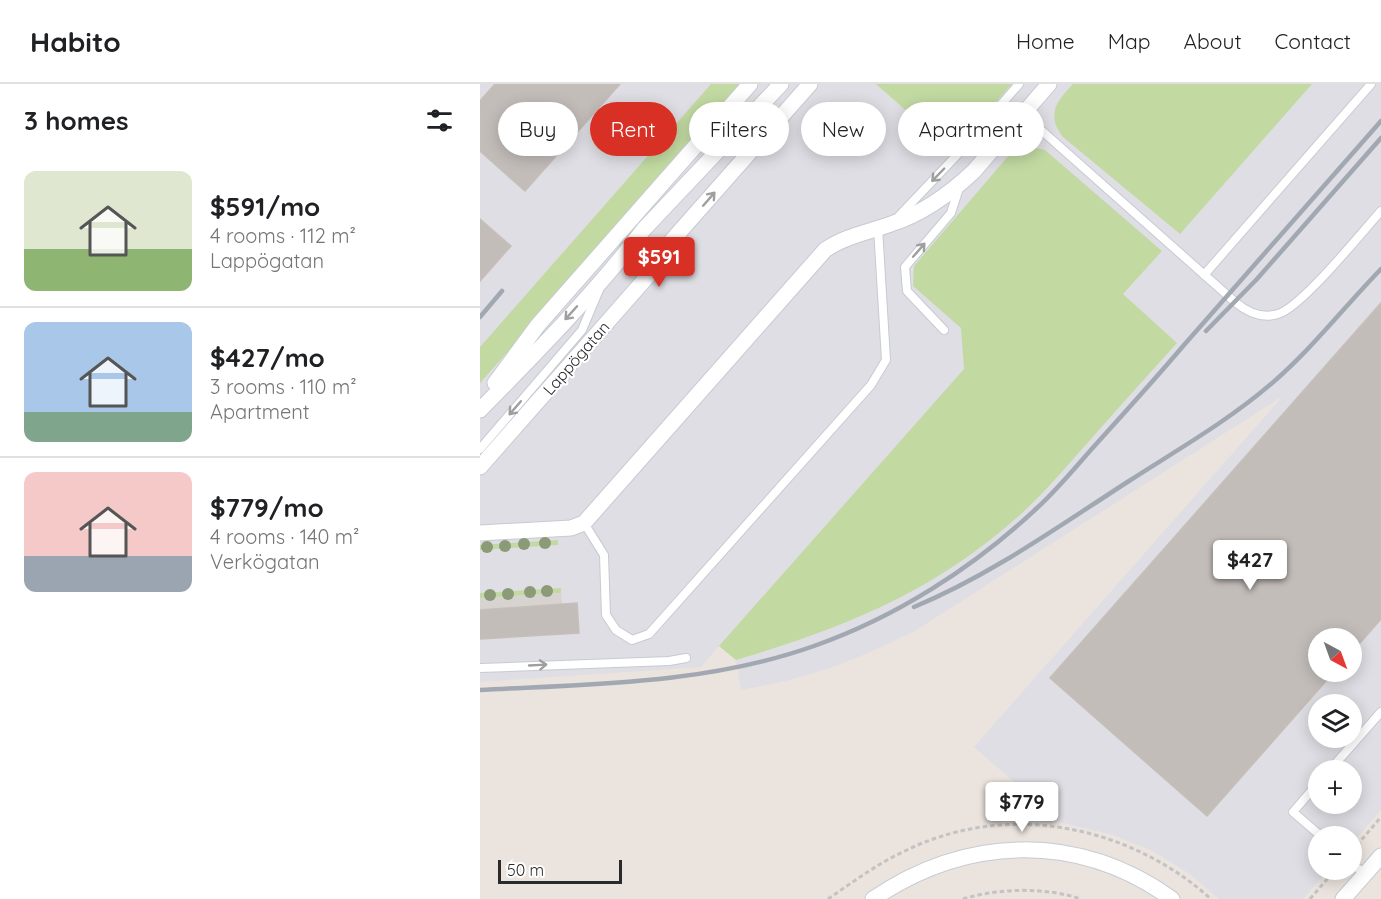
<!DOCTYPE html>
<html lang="en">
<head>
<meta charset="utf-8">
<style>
  body { margin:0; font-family:Quicksand,sans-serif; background:#f2f2f2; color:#202124; height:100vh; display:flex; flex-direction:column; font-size:22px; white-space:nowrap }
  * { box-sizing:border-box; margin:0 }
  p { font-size:20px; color:#757577 }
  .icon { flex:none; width:33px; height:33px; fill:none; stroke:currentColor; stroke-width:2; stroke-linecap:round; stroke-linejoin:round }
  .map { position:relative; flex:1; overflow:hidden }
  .panel { display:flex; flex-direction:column; background:#fff; width:480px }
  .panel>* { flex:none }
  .hud { position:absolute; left:18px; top:18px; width:570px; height:54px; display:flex; gap:12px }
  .needle { width:39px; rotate:139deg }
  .buttons { position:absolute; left:828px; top:544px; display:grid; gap:12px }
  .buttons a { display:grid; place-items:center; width:54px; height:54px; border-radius:50%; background:#fff; box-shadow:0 3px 15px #0003; font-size:30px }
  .scale { position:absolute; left:18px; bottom:15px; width:124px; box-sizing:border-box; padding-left:6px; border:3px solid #2a2a2a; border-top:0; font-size:16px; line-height:21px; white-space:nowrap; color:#2a2a2a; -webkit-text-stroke:4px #fff; paint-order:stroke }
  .price { position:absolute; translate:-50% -51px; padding:0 14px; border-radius:6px; background:#fff; color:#222; font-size:20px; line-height:39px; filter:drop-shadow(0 2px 3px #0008) }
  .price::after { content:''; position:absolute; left:50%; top:36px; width:18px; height:14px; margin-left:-9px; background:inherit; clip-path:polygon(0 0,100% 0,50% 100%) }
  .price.current { background:#d93025; color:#fff }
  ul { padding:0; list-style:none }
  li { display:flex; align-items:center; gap:18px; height:150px; padding:0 24px }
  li+li { border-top:2px solid #e0e0e0 }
  li span { display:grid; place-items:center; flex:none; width:168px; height:120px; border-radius:12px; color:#555 }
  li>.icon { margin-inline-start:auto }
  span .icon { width:72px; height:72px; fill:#fffc; stroke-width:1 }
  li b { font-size:26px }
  h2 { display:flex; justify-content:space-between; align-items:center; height:72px; padding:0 24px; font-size:26px }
  .pill { padding:0 21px; border-radius:27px; background:#fff; box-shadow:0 3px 15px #0003; font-size:21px; line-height:54px }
  .pill.current { background:#d93025; color:#fff }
  header { display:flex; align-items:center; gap:36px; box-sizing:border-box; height:84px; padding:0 30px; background:#fff; border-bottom:2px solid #e0e0e0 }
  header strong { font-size:28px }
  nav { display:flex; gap:33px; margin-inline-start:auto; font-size:21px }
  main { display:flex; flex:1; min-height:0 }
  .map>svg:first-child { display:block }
  .industrial { fill:#dedee4; fill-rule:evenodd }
  .green { fill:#c2daa2 }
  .plaza { fill:#d7d3d1 }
  .building { fill:#c3bdba; stroke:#c6beb8; stroke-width:1.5 }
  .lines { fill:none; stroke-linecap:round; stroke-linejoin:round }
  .service-casing { stroke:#c6cbd2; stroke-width:10 }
  .minor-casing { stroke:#c6cbd2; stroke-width:17 }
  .path { stroke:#c3c3c3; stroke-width:3; stroke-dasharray:4.5 3; stroke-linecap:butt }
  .service { stroke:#fff; stroke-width:8 }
  .minor { stroke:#fff; stroke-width:15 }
  .rail { stroke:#a2a8b2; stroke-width:4.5 }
  .tree { fill:#8b9a77 }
  .oneway { stroke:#9f9f9f }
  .labels { text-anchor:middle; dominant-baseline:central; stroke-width:4.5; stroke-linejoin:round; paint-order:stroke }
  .street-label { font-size:16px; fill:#2a2a2a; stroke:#fff }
</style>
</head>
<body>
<header>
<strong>Habito</strong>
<nav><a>Home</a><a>Map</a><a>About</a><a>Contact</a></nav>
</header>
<main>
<section class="panel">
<h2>3 homes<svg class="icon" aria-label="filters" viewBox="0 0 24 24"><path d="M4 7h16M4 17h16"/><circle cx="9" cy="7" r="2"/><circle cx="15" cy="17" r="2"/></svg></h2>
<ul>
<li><span style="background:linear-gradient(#dfe7d0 65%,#8fb573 0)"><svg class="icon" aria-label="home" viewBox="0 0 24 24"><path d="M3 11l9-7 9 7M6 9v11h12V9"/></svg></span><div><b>$591/mo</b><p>4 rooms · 112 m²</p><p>Lappögatan</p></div></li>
<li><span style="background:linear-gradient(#a9c7e8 75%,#7fa58c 0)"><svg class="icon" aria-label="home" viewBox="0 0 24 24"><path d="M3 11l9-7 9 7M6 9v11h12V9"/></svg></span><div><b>$427/mo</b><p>3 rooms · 110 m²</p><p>Apartment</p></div></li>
<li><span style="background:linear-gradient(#f6c9c9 70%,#9aa5b1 0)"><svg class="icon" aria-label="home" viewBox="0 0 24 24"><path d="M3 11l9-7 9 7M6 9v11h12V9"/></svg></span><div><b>$779/mo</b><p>4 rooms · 140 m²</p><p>Verkögatan</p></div></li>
</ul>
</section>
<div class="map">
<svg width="901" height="815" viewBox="0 0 901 815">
  <rect width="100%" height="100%" fill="#ebe3de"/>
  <path class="industrial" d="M0 0H901V726L872 759V753H838V786H848L823 815H739L710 790 671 766 633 751 580 738 494 663 803 312 433 548 388 569 350 584 306 597 261 606 256 576 239 562 221 583 0 598ZM838 555H872V588H838ZM838 621H872V654H838ZM838 687H872V720H838Z"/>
  <path class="green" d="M231 0H264L0 299V263Z
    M396 0H532L472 67Z
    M593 0H832L700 150 583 53C566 31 576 18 593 0Z
    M549 62 565 66 682 167 643 210 697 259C665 294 634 329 603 364 584 385 565 408 544 427 457 507 366 543 256 576L239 562 484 285 481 244 433 202 434 182 530 70 535 66Z
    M78 456V461L0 466V461Z
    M81 504V509L0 514V509Z"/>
  <path class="plaza" d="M81 509 82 520 0 526V514Z"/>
  <path class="building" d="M15 0H140L45 107 0 67V17Z
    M0 135 31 162 0 197Z
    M901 219V535L872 568V555H838V588H854L727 732 570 594Z
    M97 519 99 549 0 555V526Z"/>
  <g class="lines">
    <g class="service-casing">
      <path id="service" d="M543 30 755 218C767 228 782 235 798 230 821 224 882 148 901 127
        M419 132 477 71 539 0
        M724 191 891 0
        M464 246 427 207 425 183 471 129 479 104
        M0 365 102 246 119 206
        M104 439 124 471 126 531 136 546 152 556 169 550 391 301 406 276 398 144
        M0 584 189 577 206 574
        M849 687 901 628
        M838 699 813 728 842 753
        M872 779 885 791"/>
    </g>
    <g class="minor-casing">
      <path id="minor" d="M15 299 58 241 270 0
        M0 326C57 268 115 209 164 145L301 0
        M0 383 174 185 187 162 330 0
        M0 449 91 444 104 439 345 166C365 152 389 148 411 140 441 130 471 109 494 87L569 0
        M393 815C487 751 598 748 692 815
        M863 815 901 772"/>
    </g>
    <path class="path" d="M872 767 901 733
      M348 815C374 797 400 778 429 765 530 717 650 742 731 815
      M483 815C519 804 565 803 601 815
      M830 815 855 786"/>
    <use href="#service" class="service"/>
    <use href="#minor" class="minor"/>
    <path class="rail" d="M0 233 22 207
      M726 247 777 195 901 54
      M434 523C511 491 579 442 649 397 697 366 748 337 791 300 832 265 864 223 901 185
      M0 606C112 600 227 600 334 562 416 533 493 484 557 424 579 404 598 380 618 358 647 326 676 294 704 261 770 186 835 112 901 37"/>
  </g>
  <g class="tree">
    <circle cx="65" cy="459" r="6"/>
    <circle cx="44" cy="460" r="6"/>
    <circle cx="25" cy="462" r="6"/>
    <circle cx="7" cy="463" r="6"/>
    <circle cx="67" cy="507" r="6"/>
    <circle cx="50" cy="508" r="6"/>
    <circle cx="28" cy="510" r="6"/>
    <circle cx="10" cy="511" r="6"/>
  </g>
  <defs><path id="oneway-shaft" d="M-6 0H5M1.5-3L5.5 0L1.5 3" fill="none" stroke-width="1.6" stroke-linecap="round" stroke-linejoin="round" transform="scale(1.5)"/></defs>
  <g class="oneway">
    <use href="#oneway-shaft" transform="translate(458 91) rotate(134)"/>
    <use href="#oneway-shaft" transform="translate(229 115) rotate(-49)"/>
    <use href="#oneway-shaft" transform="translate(439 166) rotate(-49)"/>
    <use href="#oneway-shaft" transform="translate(91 229) rotate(132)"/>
    <use href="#oneway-shaft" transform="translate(35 324) rotate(131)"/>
    <use href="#oneway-shaft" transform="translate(58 581) rotate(-3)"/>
  </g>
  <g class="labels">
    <g class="street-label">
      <text transform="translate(96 274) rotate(-49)">Lappögatan</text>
    </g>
  </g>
</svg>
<div class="buttons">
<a><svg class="needle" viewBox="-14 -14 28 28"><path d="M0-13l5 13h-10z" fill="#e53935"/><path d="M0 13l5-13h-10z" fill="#757577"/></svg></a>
<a><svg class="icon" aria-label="layers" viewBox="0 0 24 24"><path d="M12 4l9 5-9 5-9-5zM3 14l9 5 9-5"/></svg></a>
<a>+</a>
<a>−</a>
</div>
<div class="scale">50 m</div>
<b class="price current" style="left:179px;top:204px">$591</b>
<b class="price" style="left:770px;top:507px">$427</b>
<b class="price" style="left:542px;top:749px">$779</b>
<div class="hud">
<a class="pill">Buy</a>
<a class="pill current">Rent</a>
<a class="pill">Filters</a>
<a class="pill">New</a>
<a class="pill">Apartment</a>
</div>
</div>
</main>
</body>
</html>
